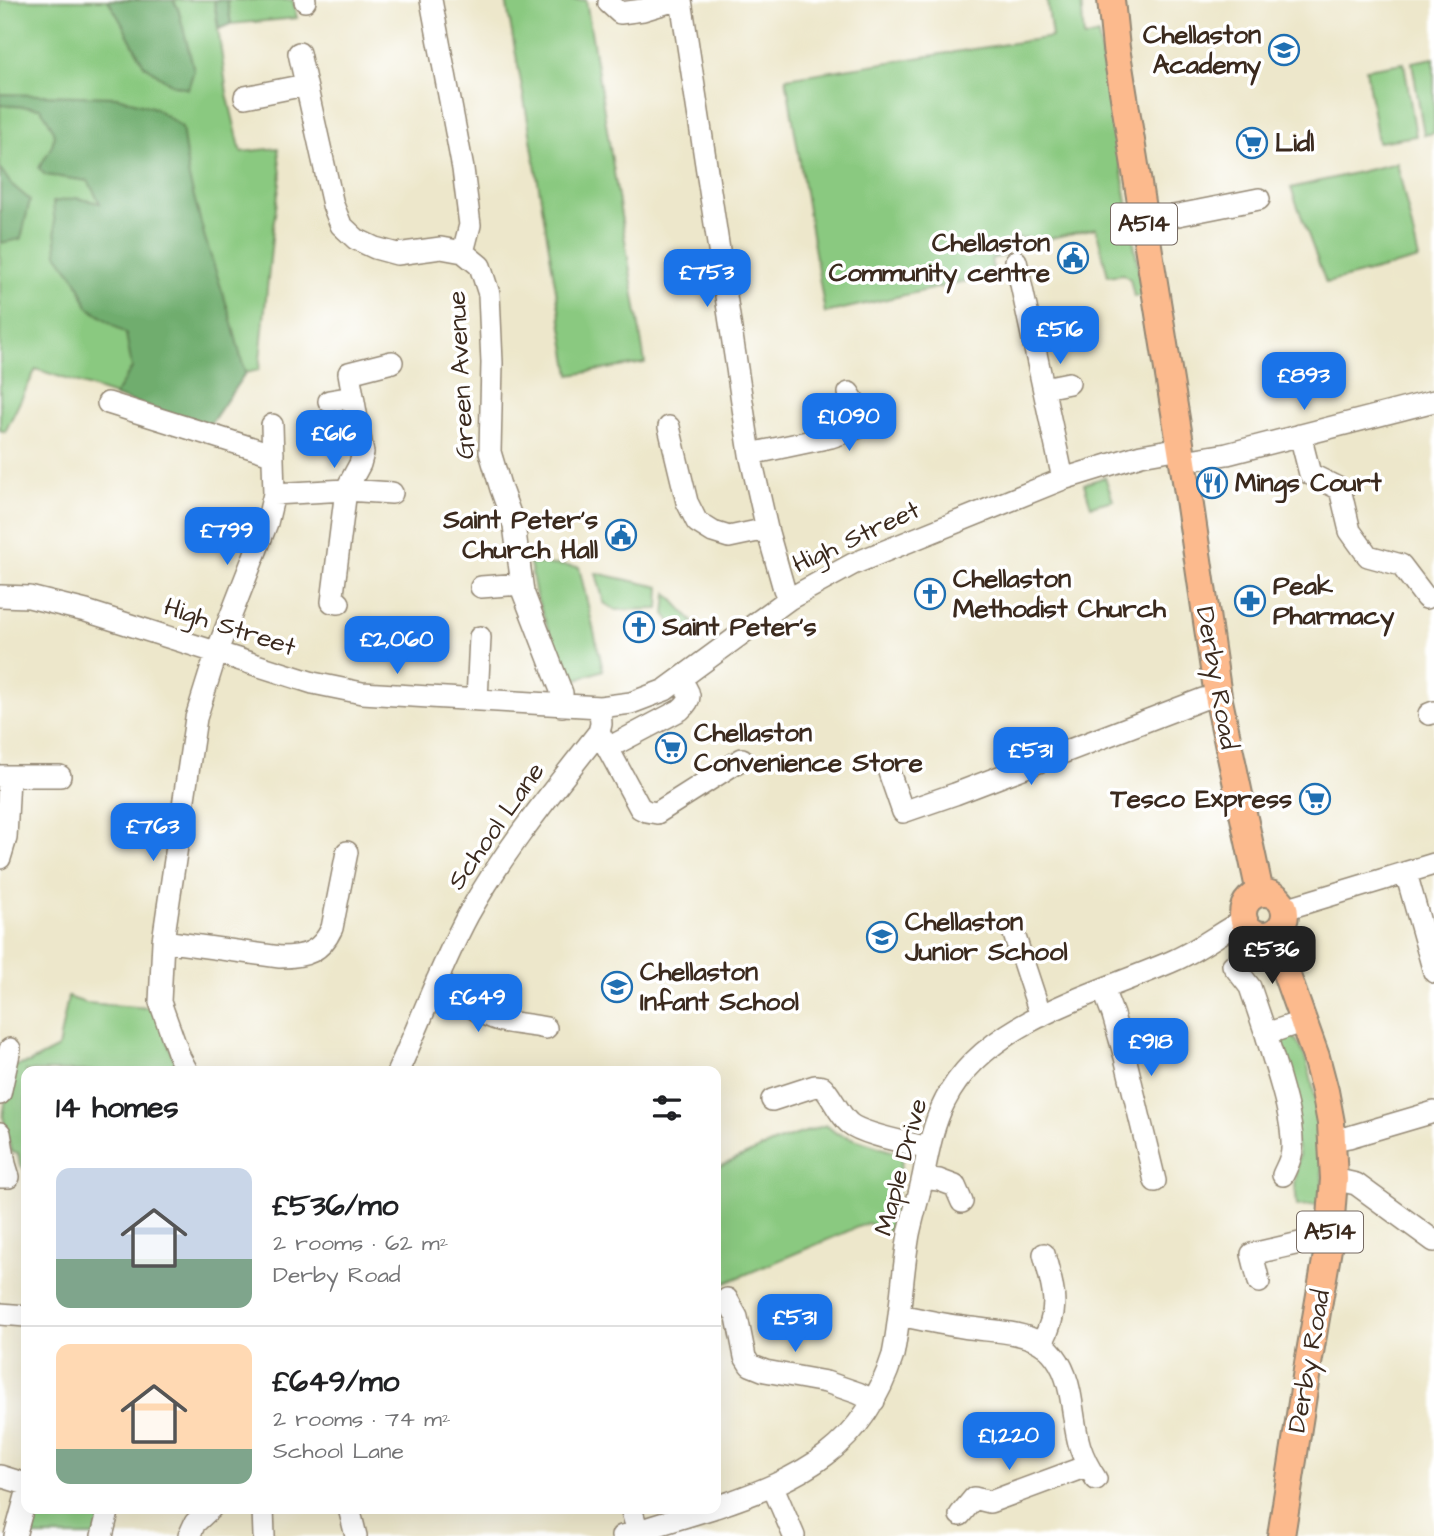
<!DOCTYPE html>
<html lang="en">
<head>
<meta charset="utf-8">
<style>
  body { margin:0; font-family:"Architects Daughter",sans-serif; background:#f2f2f2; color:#202124; height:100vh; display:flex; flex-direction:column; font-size:26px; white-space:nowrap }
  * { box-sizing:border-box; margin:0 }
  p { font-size:23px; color:#757577 }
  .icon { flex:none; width:38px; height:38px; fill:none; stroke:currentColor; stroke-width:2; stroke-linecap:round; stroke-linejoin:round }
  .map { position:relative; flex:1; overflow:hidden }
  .side { position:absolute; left:21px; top:1066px; width:700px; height:448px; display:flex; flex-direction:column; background:#fff; border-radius:14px; box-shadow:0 7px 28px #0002 }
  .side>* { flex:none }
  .price { position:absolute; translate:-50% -60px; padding:0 16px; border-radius:14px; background:#1a73e8; color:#fff; font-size:23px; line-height:46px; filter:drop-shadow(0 2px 4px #0008) }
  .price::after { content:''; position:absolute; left:50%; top:42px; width:21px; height:16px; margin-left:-10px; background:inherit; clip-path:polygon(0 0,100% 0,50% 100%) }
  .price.selected { background:#222; color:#fff }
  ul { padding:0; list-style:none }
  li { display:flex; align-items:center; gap:21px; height:175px; padding:0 35px }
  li+li { border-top:2px solid #e0e0e0 }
  li span { display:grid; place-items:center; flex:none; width:196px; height:140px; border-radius:14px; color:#555 }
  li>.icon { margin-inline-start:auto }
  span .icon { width:84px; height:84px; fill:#fffc; stroke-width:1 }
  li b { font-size:30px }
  h2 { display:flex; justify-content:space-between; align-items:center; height:84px; padding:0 35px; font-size:30px }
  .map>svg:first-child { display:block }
  .green { fill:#8ac980; stroke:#627a4f; stroke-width:2 }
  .forest { fill:#6fad6e; stroke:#556c46; stroke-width:2 }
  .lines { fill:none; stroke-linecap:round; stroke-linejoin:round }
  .minor-casing { stroke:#948874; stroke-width:24 }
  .major-casing { stroke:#948874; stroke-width:30 }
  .minor { stroke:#fff; stroke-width:21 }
  .major { stroke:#fcba8d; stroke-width:26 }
  .labels { text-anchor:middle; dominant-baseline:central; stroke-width:7; stroke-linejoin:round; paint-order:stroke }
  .shield { fill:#fff; stroke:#766a62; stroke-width:2 }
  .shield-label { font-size:24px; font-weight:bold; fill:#3b2a1e }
  .poi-label { font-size:26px; font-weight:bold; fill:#3b2a1e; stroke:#fff; text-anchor:start }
  .street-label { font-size:26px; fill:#3b2a1e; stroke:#fff }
</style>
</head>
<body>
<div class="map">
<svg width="1434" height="1536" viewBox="0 0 1434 1536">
  <rect width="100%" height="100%" fill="#fff"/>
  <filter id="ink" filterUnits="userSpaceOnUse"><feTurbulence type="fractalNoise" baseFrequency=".0143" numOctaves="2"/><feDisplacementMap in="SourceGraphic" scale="14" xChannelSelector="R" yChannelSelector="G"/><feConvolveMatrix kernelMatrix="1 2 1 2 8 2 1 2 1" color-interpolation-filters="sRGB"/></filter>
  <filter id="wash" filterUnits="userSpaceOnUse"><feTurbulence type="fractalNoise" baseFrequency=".00686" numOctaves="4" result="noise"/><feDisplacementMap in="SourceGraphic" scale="28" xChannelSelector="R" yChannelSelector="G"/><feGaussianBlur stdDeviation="1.57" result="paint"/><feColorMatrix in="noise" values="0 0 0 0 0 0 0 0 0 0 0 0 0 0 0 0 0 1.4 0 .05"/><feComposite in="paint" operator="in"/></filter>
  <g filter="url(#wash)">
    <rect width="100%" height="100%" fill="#ede7cb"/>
    <path class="green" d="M0 0H214L227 93 241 152 278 148 281 175 273 228 259 370 245 373 209 426 36 369 5 432 0 430Z
      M227 0H293L297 18 231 24Z
      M506 0H586L645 363 570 375 528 121Z
      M1047 0H1081L1084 38 1098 34 1143 295 1134 297 1130 279 1123 274 1108 276 1096 228 1038 241 1032 239 1011 237 1003 256 991 259 994 275 825 313 786 78 1052 37Z
      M1434 58V133L1424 135 1412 62Z
      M1404 63 1416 136 1378 142 1366 69Z
      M1397 163 1419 259 1326 283 1291 188Z
      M1105 477 1113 500 1091 506 1084 484Z
      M530 563 579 567 603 670 568 682 536 596Z
      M596 573 660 587 659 609 616 610 604 603Z
      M667 593 695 624 677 637 674 626 665 614Z
      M68 997 86 1003 149 1008 158 1016 178 1071H26V1170L20 1165 18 1153 11 1152 3 1116 10 1074 15 1066 29 1063 58 1048Z
      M1289 1033C1320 1055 1321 1166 1324 1204L1297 1206 1295 1184 1299 1155 1276 1046 1284 1035Z
      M826 1125 836 1133 903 1155 891 1231 867 1223 716 1287V1168L778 1141Z
      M40 1509H104L97 1536H30Z"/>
    <path class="forest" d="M108 0H173L178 8 194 70 188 89 171 84 144 65 120 20Z
      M214 0H227L231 24 219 29Z
      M0 94 117 97 155 108 182 127 189 178 205 238 229 312 245 373 209 426 114 396 132 368 126 334 88 307 77 281 57 254 53 202 76 198 100 203 88 181 45 175 39 168C56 140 61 136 40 108L0 105Z
      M0 168 11 184 30 200 21 239 0 243Z"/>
  </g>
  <g filter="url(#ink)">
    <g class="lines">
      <g class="minor-casing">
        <path id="minor" d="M305 0V1
          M431 0 463 169 470 225 463 252 480 266 489 294 492 363 490 452 501 489 514 525 523 592 562 693V706
          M610 0 609 3 620 13 643 10 676 0
          M681 0 750 454 767 529 784 589 789 599
          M299 53 333 205 341 225 356 239 375 248 397 254 441 248 463 252
          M245 97 305 85
          M1143 222 1259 199
          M1016 261 1063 479
          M1044 388 1069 383
          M329 401 353 397
          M108 403 265 452 273 453
          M669 427 687 502 697 522 713 532 729 537 767 529
          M1300 435 1310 474 1340 489 1350 531 1368 556 1401 565 1426 598
          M750 454 831 437 863 426 857 406 849 393
          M1183 461 1227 454 1434 401
          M274 494 346 490 392 493
          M481 587 522 584
          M0 596 29 597 86 611 313 683 362 693 600 707 631 703 665 690 789 599 853 564 1063 479 1141 455 1181 448
          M339 603 332 602 346 490 360 464 363 453 349 373 392 362
          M477 700 480 637
          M1429 714 1434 712
          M599 732 640 808 646 811 657 813 742 759
          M608 748 680 710C694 698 690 693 680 680
          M889 772 903 812 955 794 1203 699 1218 696
          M0 776H60
          M0 858 6 838 9 777
          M1406 873 1434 972
          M1285 909 1434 864
          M1013 931 1041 1016
          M163 941 280 957C306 957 321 952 332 928L347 852
          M1233 965 1250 987 1266 1034 1304 1021
          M437 980C456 996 476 1014 502 1021 517 1024 532 1025 546 1028
          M1103 989 1113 1015 1125 1057 1155 1181
          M1266 1034C1275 1066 1294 1117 1292 1149 1292 1158 1287 1166 1283 1175
          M187 1071 180 1058 160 1002 163 941 196 718 217 651 267 523 274 494 272 425
          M398 1071C422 1019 441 965 468 915 505 849 552 792 599 732L601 724 600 707
          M0 1094 10 1049
          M772 1100 815 1086 823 1087C833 1098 838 1113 849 1123 863 1135 910 1143 929 1148
          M0 1133 5 1164 9 1177H0
          M1333 1140 1349 1137 1434 1112
          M923 1178 939 1180 955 1186 962 1202
          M1334 1179 1356 1184 1434 1241
          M1259 1282 1252 1254 1304 1242 1329 1243
          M727 1299 737 1317 745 1357 750 1365 765 1371 826 1382 858 1393 874 1401
          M0 1314 26 1316
          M899 1315C920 1319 941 1324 963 1327 1016 1335 1057 1328 1070 1393 1077 1429 1074 1446 1096 1479
          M1042 1343C1061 1307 1054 1292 1044 1254
          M0 1476 26 1484
          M773 1487 794 1536
          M716 1507C802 1478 864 1448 893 1355 901 1315 902 1274 909 1234 913 1215 919 1196 923 1177 928 1152 933 1124 945 1101 985 1020 1099 994 1175 960 1200 949 1221 932 1244 920
          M263 1508 264 1536
          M349 1508 356 1536
          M631 1508 638 1532
          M960 1515 974 1498 990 1502 1087 1466
          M15 1536 26 1496
          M102 1536 109 1508
          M189 1536 195 1523 211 1508
          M622 1536 713 1508"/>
      </g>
      <g class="major-casing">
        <path id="major" d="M1111 0 1116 48 1189 499 1218 696 1260 893
          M1243 914a21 21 0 1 1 42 0a21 21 0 1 1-42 0Z
          M1272 934 1316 1057 1325 1091 1331 1123 1334 1179 1329 1243 1308 1364 1281 1536"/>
      </g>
      <use href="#minor" class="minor"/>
      <use href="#major" class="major"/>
    </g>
  </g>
  <defs>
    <g id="school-ring" transform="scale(1.575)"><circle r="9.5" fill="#fff" stroke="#1f6fb2" stroke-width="1.5"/><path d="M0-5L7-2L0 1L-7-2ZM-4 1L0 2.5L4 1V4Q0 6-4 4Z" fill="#1f6fb2"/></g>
    <g id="supermarket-ring" transform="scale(1.575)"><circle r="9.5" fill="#fff" stroke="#1f6fb2" stroke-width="1.5"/><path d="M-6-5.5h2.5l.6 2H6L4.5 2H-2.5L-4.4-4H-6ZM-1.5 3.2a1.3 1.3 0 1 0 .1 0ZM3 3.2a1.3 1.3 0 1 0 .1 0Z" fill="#1f6fb2"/></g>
    <g id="civic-ring" transform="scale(1.575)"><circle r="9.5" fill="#fff" stroke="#1f6fb2" stroke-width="1.5"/><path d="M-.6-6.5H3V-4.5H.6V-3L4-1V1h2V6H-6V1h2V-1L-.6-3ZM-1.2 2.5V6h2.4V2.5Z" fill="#1f6fb2"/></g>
    <g id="restaurant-ring" transform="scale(1.575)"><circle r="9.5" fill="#fff" stroke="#1f6fb2" stroke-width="1.5"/><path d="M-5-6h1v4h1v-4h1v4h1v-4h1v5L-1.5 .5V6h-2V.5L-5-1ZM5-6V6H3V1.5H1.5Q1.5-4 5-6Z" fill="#1f6fb2"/></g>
    <g id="church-ring" transform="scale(1.575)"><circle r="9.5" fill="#fff" stroke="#1f6fb2" stroke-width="1.5"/><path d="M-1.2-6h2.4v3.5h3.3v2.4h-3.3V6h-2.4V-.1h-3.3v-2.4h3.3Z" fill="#1f6fb2"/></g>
    <g id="pharmacy-ring" transform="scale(1.575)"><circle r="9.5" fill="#fff" stroke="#1f6fb2" stroke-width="1.5"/><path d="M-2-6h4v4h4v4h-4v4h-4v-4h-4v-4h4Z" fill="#1f6fb2"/></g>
  </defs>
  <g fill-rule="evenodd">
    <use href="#school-ring" x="1284" y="50"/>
    <use href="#supermarket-ring" x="1252" y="143"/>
    <use href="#civic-ring" x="1073" y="258"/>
    <use href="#restaurant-ring" x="1212" y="483"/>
    <use href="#civic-ring" x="621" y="535"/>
    <use href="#church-ring" x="930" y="594"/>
    <use href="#pharmacy-ring" x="1250" y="601"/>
    <use href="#church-ring" x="639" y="627"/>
    <use href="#supermarket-ring" x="671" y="748"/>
    <use href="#supermarket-ring" x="1315" y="799"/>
    <use href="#school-ring" x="882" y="937"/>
    <use href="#school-ring" x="617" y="987"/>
  </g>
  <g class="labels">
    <g class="shield">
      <rect x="1111" y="203.5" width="66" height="41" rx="5"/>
      <rect x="1297" y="1211.5" width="66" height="41" rx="5"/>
    </g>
    <g class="shield-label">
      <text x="1144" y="224">A514</text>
      <text x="1330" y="1232">A514</text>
    </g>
    <g class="poi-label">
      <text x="1261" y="35" text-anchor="end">Chellaston<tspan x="1261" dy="30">Academy</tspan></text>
      <text x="1275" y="143">Lidl</text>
      <text x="1050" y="243" text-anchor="end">Chellaston<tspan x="1050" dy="30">Community centre</tspan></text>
      <text x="1235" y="483">Mings Court</text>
      <text x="598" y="520" text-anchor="end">Saint Peter's<tspan x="598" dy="30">Church Hall</tspan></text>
      <text x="953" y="579">Chellaston<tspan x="953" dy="30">Methodist Church</tspan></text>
      <text x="1273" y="586">Peak<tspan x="1273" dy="30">Pharmacy</tspan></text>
      <text x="662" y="627">Saint Peter's</text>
      <text x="694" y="733">Chellaston<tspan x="694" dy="30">Convenience Store</tspan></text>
      <text x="1292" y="799" text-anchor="end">Tesco Express</text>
      <text x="905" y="922">Chellaston<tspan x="905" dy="30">Junior School</tspan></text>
      <text x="640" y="972">Chellaston<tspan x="640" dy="30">Infant School</tspan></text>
    </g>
    <g class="street-label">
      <text transform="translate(461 375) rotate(-93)">Green Avenue</text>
      <text transform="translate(856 537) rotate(-25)">High Street</text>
      <text transform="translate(230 627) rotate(18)">High Street</text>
      <text transform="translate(1217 678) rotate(80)">Derby Road</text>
      <text transform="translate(496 826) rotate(-55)">School Lane</text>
      <text transform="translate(901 1167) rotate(-75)">Maple Drive</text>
      <text transform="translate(1309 1361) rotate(-80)">Derby Road</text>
    </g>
  </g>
</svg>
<b class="price" style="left:707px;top:309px">£753</b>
<b class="price" style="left:1060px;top:366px">£516</b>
<b class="price" style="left:1304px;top:412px">£893</b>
<b class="price" style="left:849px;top:453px">£1,090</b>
<b class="price" style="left:334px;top:470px">£616</b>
<b class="price" style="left:227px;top:567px">£799</b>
<b class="price" style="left:397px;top:676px">£2,060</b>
<b class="price" style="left:1031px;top:787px">£531</b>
<b class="price" style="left:153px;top:863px">£763</b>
<b class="price selected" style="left:1272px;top:986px">£536</b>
<b class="price" style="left:478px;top:1034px">£649</b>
<b class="price" style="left:1151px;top:1078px">£918</b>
<b class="price" style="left:795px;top:1354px">£531</b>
<b class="price" style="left:1009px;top:1472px">£1,220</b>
<section class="side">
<h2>14 homes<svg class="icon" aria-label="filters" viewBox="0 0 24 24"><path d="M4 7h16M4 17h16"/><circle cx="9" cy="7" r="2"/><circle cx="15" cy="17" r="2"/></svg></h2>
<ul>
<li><span style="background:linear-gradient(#c9d6e8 65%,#7fa58c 0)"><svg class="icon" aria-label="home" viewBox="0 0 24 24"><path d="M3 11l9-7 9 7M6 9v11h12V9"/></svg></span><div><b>£536/mo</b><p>2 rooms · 62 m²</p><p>Derby Road</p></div></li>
<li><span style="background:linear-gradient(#ffd9b3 75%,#7fa58c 0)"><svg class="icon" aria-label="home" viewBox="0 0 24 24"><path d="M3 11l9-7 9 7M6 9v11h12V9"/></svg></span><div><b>£649/mo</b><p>2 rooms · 74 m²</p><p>School Lane</p></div></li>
</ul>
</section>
</div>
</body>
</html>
